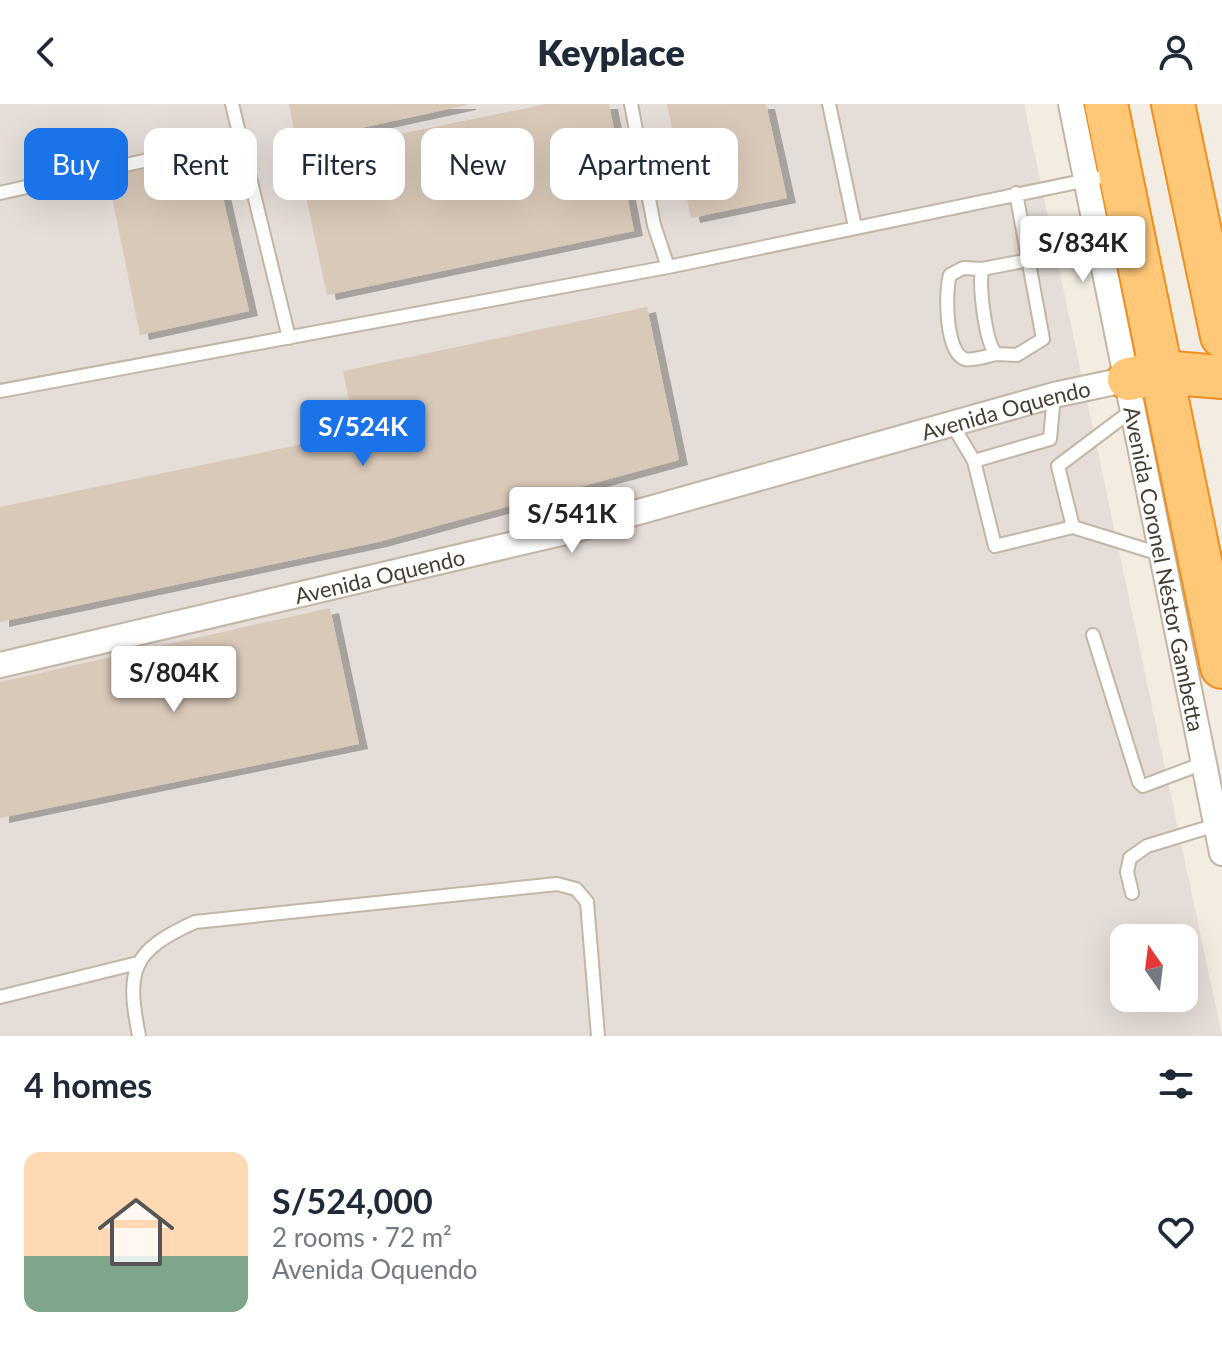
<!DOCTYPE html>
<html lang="en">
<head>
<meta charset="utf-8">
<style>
  body { margin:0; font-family:Lato,sans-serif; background:#f6f6f7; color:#1f2937; height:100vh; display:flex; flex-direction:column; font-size:30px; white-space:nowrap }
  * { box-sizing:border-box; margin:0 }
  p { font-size:26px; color:#747a83 }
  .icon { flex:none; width:44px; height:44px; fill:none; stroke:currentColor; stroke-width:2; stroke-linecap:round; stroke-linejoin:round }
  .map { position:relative; height:932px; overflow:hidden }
  .side { display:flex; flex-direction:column; background:#fff; flex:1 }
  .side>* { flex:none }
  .banner { position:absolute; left:24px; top:24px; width:800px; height:72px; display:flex; gap:16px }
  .needle { width:52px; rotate:346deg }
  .fabs { position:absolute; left:1110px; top:820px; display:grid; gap:16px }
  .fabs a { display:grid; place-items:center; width:88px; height:88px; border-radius:16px; background:#fff; box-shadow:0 8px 32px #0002; font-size:40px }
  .price { position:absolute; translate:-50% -68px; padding:0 18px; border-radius:8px; background:#fff; color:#222; font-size:26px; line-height:52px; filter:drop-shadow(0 2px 4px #0008) }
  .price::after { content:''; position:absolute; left:50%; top:48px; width:24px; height:18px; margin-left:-12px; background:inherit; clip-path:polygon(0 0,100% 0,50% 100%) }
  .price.selected { background:#1a73e8; color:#fff }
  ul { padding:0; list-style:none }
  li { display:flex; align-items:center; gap:24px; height:200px; padding:0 24px }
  li span { display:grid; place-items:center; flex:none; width:224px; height:160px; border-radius:16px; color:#555 }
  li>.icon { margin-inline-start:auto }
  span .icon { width:96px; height:96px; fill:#fffc; stroke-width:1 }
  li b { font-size:34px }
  h2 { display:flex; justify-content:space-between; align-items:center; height:96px; padding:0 24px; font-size:34px }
  .tag { padding:0 28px; border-radius:16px; background:#fff; box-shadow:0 8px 32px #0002; font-size:28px; line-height:72px }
  .tag.selected { background:#1a73e8; color:#fff }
  header { display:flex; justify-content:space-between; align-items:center; height:104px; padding:0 24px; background:#fff; font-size:36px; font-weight:800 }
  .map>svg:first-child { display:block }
  .industrial { fill:#e5ddd7; fill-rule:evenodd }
  .building { fill:#d9c9b9; filter:url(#shadow) }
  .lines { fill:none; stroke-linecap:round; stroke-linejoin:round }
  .service-casing { stroke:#c2b6a6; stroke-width:16 }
  .minor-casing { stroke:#c2b6a6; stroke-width:28 }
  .trunk-casing { stroke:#ef8f20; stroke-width:46 }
  .service { stroke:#fff; stroke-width:12 }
  .minor { stroke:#fff; stroke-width:24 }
  .trunk { stroke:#ffc878; stroke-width:42 }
  .labels { text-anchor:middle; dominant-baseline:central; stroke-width:6; stroke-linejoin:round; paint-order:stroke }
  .street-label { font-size:22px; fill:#453c32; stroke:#fff }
</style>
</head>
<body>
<header><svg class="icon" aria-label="back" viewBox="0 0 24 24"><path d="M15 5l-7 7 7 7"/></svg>Keyplace<svg class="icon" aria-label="person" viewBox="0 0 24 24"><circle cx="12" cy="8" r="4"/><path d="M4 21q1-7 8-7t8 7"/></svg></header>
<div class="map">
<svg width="1222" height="932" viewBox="0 0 1222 932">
  <defs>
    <filter id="shadow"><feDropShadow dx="9" dy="5" stdDeviation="0" flood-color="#0004"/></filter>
  </defs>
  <rect width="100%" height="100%" fill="#f3ece2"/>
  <path class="industrial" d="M0 0H1024L1222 932H0ZM1124 834H1184V894H1124Z"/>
  <path class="building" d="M289 0H467V1L296 38Z
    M547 0H609L634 127 327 191 297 51Z
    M667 0H766L787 94 691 114Z
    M213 50 249 207 140 231 108 73Z
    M647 203 679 356 378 438 0 518V403L356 329 343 267Z
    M330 504 359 640 0 714V578Z"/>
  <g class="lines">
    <g class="service-casing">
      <path id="service" d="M232 0 289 234
        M631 0 654 121 668 163
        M829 0 855 123
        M0 89 238 36
        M1016 89 1043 235 1017 251 996 250C985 238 979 182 982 165L1029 156
        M982 165 963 164 950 171C945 187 945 249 965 255 973 257 987 252 996 250
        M0 287 668 163 1116 70
        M1135 304 1058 362 1073 423 1160 450
        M952 320 974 357 1050 335 1054 291
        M974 357 995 442 1073 423
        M1093 531 1139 678 1143 682 1204 659
        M1132 789 1127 768 1130 754 1147 742 1216 721
        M0 893 138 859
        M139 932C126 866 131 847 195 818L557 780 576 785 587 798 598 932"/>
    </g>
    <g class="minor-casing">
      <g id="minor">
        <path id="s1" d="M1071 0 1222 749"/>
        <path id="s2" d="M0 561 578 425 1054 291 1129 275"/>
      </g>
    </g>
    <g class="trunk-casing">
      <path id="trunk" d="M1106 0 1222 563
        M1173 0 1222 232
        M1129 275 1161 268 1222 273"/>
    </g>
    <use href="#service" class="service"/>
    <use href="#minor" class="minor"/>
    <use href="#trunk" class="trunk"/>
  </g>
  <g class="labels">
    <g class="street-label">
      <text stroke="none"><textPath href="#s2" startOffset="1038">Avenida Oquendo</textPath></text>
      <text stroke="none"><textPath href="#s1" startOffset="474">Avenida Coronel Néstor Gambetta</textPath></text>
      <text stroke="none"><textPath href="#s2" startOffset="390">Avenida Oquendo</textPath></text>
    </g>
  </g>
</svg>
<div class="fabs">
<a><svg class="needle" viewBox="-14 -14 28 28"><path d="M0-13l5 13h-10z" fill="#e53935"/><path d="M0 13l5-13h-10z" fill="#747a83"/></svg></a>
</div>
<b class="price" style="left:1083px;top:180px">S/834K</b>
<b class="price selected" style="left:363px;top:364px">S/524K</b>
<b class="price" style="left:572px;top:451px">S/541K</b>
<b class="price" style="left:174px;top:610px">S/804K</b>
<div class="banner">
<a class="tag selected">Buy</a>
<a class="tag">Rent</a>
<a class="tag">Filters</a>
<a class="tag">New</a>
<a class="tag">Apartment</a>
</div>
</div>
<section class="side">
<h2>4 homes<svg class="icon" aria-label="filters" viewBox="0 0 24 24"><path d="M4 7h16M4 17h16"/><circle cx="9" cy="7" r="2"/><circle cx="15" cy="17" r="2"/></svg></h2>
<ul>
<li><span style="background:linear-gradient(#ffd9b3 65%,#7fa58c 0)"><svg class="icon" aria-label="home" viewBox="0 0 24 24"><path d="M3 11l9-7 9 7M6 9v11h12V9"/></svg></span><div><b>S/524,000</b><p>2 rooms · 72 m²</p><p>Avenida Oquendo</p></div><svg class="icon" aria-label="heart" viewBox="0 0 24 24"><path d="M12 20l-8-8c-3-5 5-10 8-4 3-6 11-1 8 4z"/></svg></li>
</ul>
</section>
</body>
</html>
